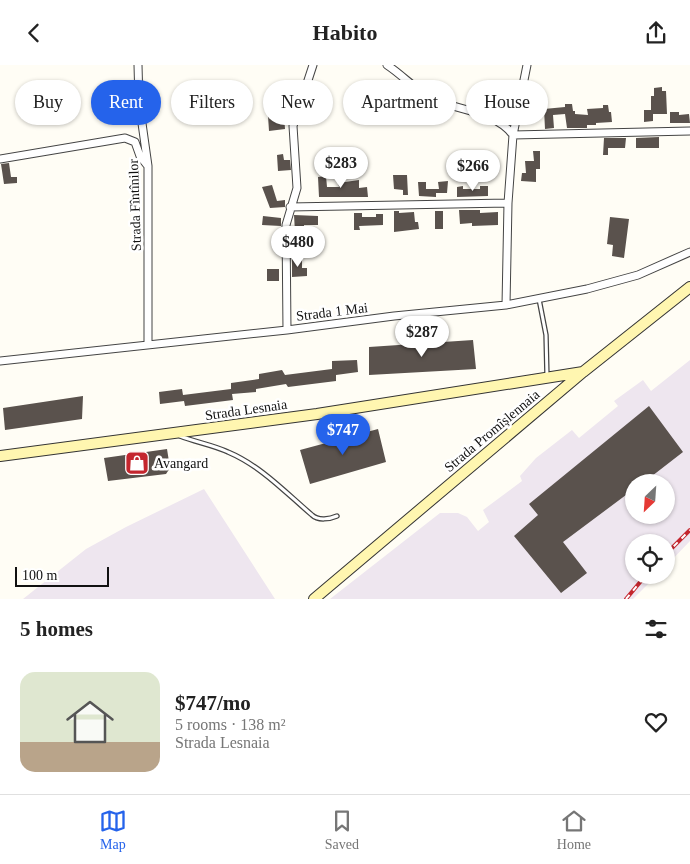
<!DOCTYPE html>
<html lang="en">
<head>
<meta charset="utf-8">
<style>
  body { margin:0; font-family:Georgia,serif; background:#f2f2f2; color:#222; height:100vh; display:flex; flex-direction:column; font-size:19px; white-space:nowrap }
  * { box-sizing:border-box; margin:0 }
  p { font-size:16px; color:#767676 }
  .icon { flex:none; width:28px; height:28px; fill:none; stroke:currentColor; stroke-width:2; stroke-linecap:round; stroke-linejoin:round }
  .map { position:relative; height:534px; overflow:hidden }
  .panel { display:flex; flex-direction:column; background:#fff; flex:1 }
  .panel>* { flex:none }
  .top-card { position:absolute; left:15px; top:15px; width:660px; height:45px; display:flex; gap:10px }
  .needle { width:32px; rotate:205deg }
  .fabs { position:absolute; left:625px; top:409px; display:grid; gap:10px }
  .fabs a { display:grid; place-items:center; width:50px; height:50px; border-radius:50%; background:#fff; box-shadow:0 1px 4px #0004; font-size:25px }
  .scale { position:absolute; left:15px; bottom:12px; width:94px; box-sizing:border-box; padding-left:5px; border:2px solid #111; border-top:0; font-size:14px; line-height:18px; white-space:nowrap; color:#111; -webkit-text-stroke:4px #fff; paint-order:stroke }
  .price { position:absolute; translate:-50% -42px; padding:0 11px; border-radius:18px; background:#fff; color:#222; font-size:16px; line-height:32px; filter:drop-shadow(0 1px 2px #0008) }
  .price::after { content:''; position:absolute; left:50%; top:30px; width:15px; height:11px; margin-left:-8px; background:inherit; clip-path:polygon(0 0,100% 0,50% 100%) }
  .price.selected { background:#2563eb; color:#fff }
  ul { padding:0; list-style:none }
  li { display:flex; align-items:center; gap:15px; height:125px; padding:0 20px }
  li span { display:grid; place-items:center; flex:none; width:140px; height:100px; border-radius:15px; color:#555 }
  li>.icon { margin-inline-start:auto }
  span .icon { width:60px; height:60px; fill:#fffc; stroke-width:1 }
  li b { font-size:21px }
  h2 { display:flex; justify-content:space-between; align-items:center; height:60px; padding:0 20px; font-size:21px }
  .chip { padding:0 18px; border-radius:22px; background:#fff; box-shadow:0 1px 4px #0004; font-size:18px; line-height:45px }
  .chip.selected { background:#2563eb; color:#fff }
  header { display:flex; justify-content:space-between; align-items:center; height:65px; padding:0 20px; background:#fff; font-size:22px; font-weight:700 }
  .tab-bar { display:flex; justify-content:space-around; align-items:center; height:70px; border-top:1px solid #e0e0e0; background:#fff; font-size:14px; color:#767676 }
  .tab-bar a { display:grid; justify-items:center; gap:2px }
  .tab-bar .selected { color:#2563eb }
  .map>svg:first-child { display:block }
  .industrial { fill:#eee6ef; fill-rule:evenodd }
  .building { fill:#5a524d }
  .lines { fill:none; stroke-linecap:round; stroke-linejoin:round }
  .lane-casing { stroke:#444; stroke-width:5.5 }
  .street-casing { stroke:#444; stroke-width:9 }
  .secondary-casing { stroke:#333; stroke-width:12 }
  .lane { stroke:#fff; stroke-width:3 }
  .street { stroke:#fff; stroke-width:7 }
  .secondary { stroke:#fff6b0; stroke-width:10 }
  .rail-casing { stroke:#c4262e; stroke-width:4 }
  .rail { stroke:#fff; stroke-width:2; stroke-dasharray:5.5; stroke-linecap:butt }
  .labels { text-anchor:middle; dominant-baseline:central; stroke-width:5; stroke-linejoin:round; paint-order:stroke }
  .street-label { font-size:14px; fill:#111; stroke:#fff }
  .poi-label { font-size:14px; fill:#111; stroke:#fff; text-anchor:start }
</style>
</head>
<body>
<header><svg class="icon" aria-label="back" viewBox="0 0 24 24"><path d="M15 5l-7 7 7 7"/></svg>Habito<svg class="icon" aria-label="share" viewBox="0 0 24 24"><path d="M12 15V3M7 8l5-5 5 5M5 13v7h14v-7"/></svg></header>
<div class="map">
<svg width="690" height="534" viewBox="0 0 690 534">
  <rect width="100%" height="100%" fill="#fffdf5"/>
  <path class="industrial" d="M690 295V476L666 501V478H634V510H657L633 534H330L440 448H458L467 452 478 466 489 457 483 445 522 416 520 411 536 393 572 365 579 373 618 341 614 336 643 315 651 326ZM634 418H666V450H634Z
    M204 424 275 534H23L86 484 126 462Z"/>
  <path class="building" d="M662 22V26H666L667 49H653V56L644 57V45H651V31H654V23Z
    M565 39H572L573 46H575V49L588 50 587 44 603 43V40H608L609 47H611L612 57 596 58V60H587V63H567L565 49 553 50 554 63 545 64 544 44 565 42Z
    M670 47H679V50L689 49 690 58H670Z
    M284 49 285 64 269 66 268 51Z
    M659 72V83H636V73Z
    M604 73H626L625 83H608V90H603Z
    M533 86H540V104H536V117L521 116 522 108H526L525 96H534Z
    M283 89 284 95H290L291 105 278 106 277 90Z
    M9 98 11 112H17V118L4 119 1 99Z
    M393 110H407L408 130H403V125L394 124Z
    M326 111 327 122H339L338 118 359 115V123L367 122 368 132H319L318 112Z
    M448 116 447 128H436V132L419 131 418 117H426V124H439L438 117Z
    M272 120 277 136 285 135V142L270 143 262 122Z
    M463 121V124H480V121H488V131L457 132V122Z
    M459 145H480V148L498 147V160L472 161V158L460 159Z
    M394 146H399V148L414 147 415 157H418L419 164 394 167Z
    M435 146H443V164H435Z
    M354 148H362V152H376V149H383V160L359 161 360 165H354Z
    M294 150 318 151V160H304V166L295 167Z
    M263 151 281 153V161L262 160Z
    M610 152 629 154 624 193 612 191 613 180 607 179Z
    M292 193H302V203H307V211L292 212Z
    M267 204H279V216H267Z
    M473 275 476 304 369 310V282Z
    M357 295 358 307 336 310V316L288 322 286 319 256 324V327L232 329 233 335 185 341 184 336 160 339 159 327 182 324 183 330 231 324V318L259 314V309L282 305 285 310 332 304V296Z
    M83 331 82 354 5 365 3 343Z
    M649 341 683 387 643 418H634V424L563 477 587 508 561 528 514 471 538 450 529 439Z
    M378 364 386 397 310 419 300 385Z
    M167 384 170 403 166 409 108 416 104 393Z"/>
  <g class="lines">
    <g class="lane-casing">
      <path id="lane" d="M539 234 546 270 547 311
        M180 371C195 377 213 380 228 387 261 401 285 427 312 450 318 456 330 454 337 451"/>
    </g>
    <g class="street-casing">
      <path id="street" d="M138 0 139 37 148 101V279
        M387 0C404 11 418 28 437 36 461 45 497 48 513 70L690 66
        M0 94 125 73 135 77 140 91 147 100
        M290 142 508 138
        M506 240 508 138 513 70 527 0
        M287 265 286 160 297 123 293 61 313 0
        M0 296 287 265 394 251 506 240 587 224 638 210 690 187"/>
    </g>
    <g class="secondary-casing">
      <path id="secondary" d="M0 391 317 349 583 307
        M314 534 583 307 690 222"/>
    </g>
    <use href="#lane" class="lane"/>
    <use href="#street" class="street"/>
    <use href="#secondary" class="secondary"/>
    <g class="rail-casing">
      <path id="rail" d="M666 489 690 465
        M626 534 646 510"/>
    </g>
    <use href="#rail" class="rail"/>
  </g>
  <defs>
    <g id="shop-square" transform="scale(1.25)"><rect x="-9" y="-9" width="18" height="18" rx="4" fill="#c4262e" stroke="#fff"/><path d="M-5-2.5h2.3a2.7 3.5 0 0 1 5.4 0H5L5.5 6h-11ZM-1.5-2.5h3a1.5 2.3 0 0 0-3 0Z" fill="#fff"/></g>
  </defs>
  <g fill-rule="evenodd">
    <use href="#shop-square" x="137" y="398"/>
  </g>
  <g class="labels">
    <g class="street-label">
      <text transform="translate(135 140) rotate(-92)">Strada Fîntînilor</text>
      <text transform="translate(332 247) rotate(-7)">Strada 1 Mai</text>
      <text transform="translate(246 345) rotate(-8)">Strada Lesnaia</text>
      <text transform="translate(492 366) rotate(-40)">Strada Promîșlennaia</text>
    </g>
    <g class="poi-label">
      <text x="154" y="398">Avangard</text>
    </g>
  </g>
</svg>
<div class="fabs">
<a><svg class="needle" viewBox="-14 -14 28 28"><path d="M0-13l5 13h-10z" fill="#e53935"/><path d="M0 13l5-13h-10z" fill="#767676"/></svg></a>
<a><svg class="icon" aria-label="locate" viewBox="0 0 24 24"><circle cx="12" cy="12" r="6"/><path d="M12 2v4M12 18v4M2 12h4M18 12h4"/></svg></a>
</div>
<div class="scale">100 m</div>
<b class="price" style="left:341px;top:124px">$283</b>
<b class="price" style="left:473px;top:127px">$266</b>
<b class="price" style="left:298px;top:203px">$480</b>
<b class="price" style="left:422px;top:293px">$287</b>
<b class="price selected" style="left:343px;top:391px">$747</b>
<div class="top-card">
<a class="chip">Buy</a>
<a class="chip selected">Rent</a>
<a class="chip">Filters</a>
<a class="chip">New</a>
<a class="chip">Apartment</a>
<a class="chip">House</a>
</div>
</div>
<section class="panel">
<h2>5 homes<svg class="icon" aria-label="filters" viewBox="0 0 24 24"><path d="M4 7h16M4 17h16"/><circle cx="9" cy="7" r="2"/><circle cx="15" cy="17" r="2"/></svg></h2>
<ul>
<li><span style="background:linear-gradient(#dfe7d0 70%,#b9a48a 0)"><svg class="icon" aria-label="home" viewBox="0 0 24 24"><path d="M3 11l9-7 9 7M6 9v11h12V9"/></svg></span><div><b>$747/mo</b><p>5 rooms · 138 m²</p><p>Strada Lesnaia</p></div><svg class="icon" aria-label="heart" viewBox="0 0 24 24"><path d="M12 20l-8-8c-3-5 5-10 8-4 3-6 11-1 8 4z"/></svg></li>
</ul>
</section>
<nav class="tab-bar">
<a class="selected"><svg class="icon" aria-label="map" viewBox="0 0 24 24"><path d="M3 6l6-2 6 2 6-2v14l-6 2-6-2-6 2zM9 4v14M15 6v14"/></svg>Map</a>
<a><svg class="icon" aria-label="saved" viewBox="0 0 24 24"><path d="M7 4h10v16l-5-4-5 4z"/></svg>Saved</a>
<a><svg class="icon" aria-label="home" viewBox="0 0 24 24"><path d="M3 11l9-7 9 7M6 9v11h12V9"/></svg>Home</a>
</nav>
</body>
</html>
